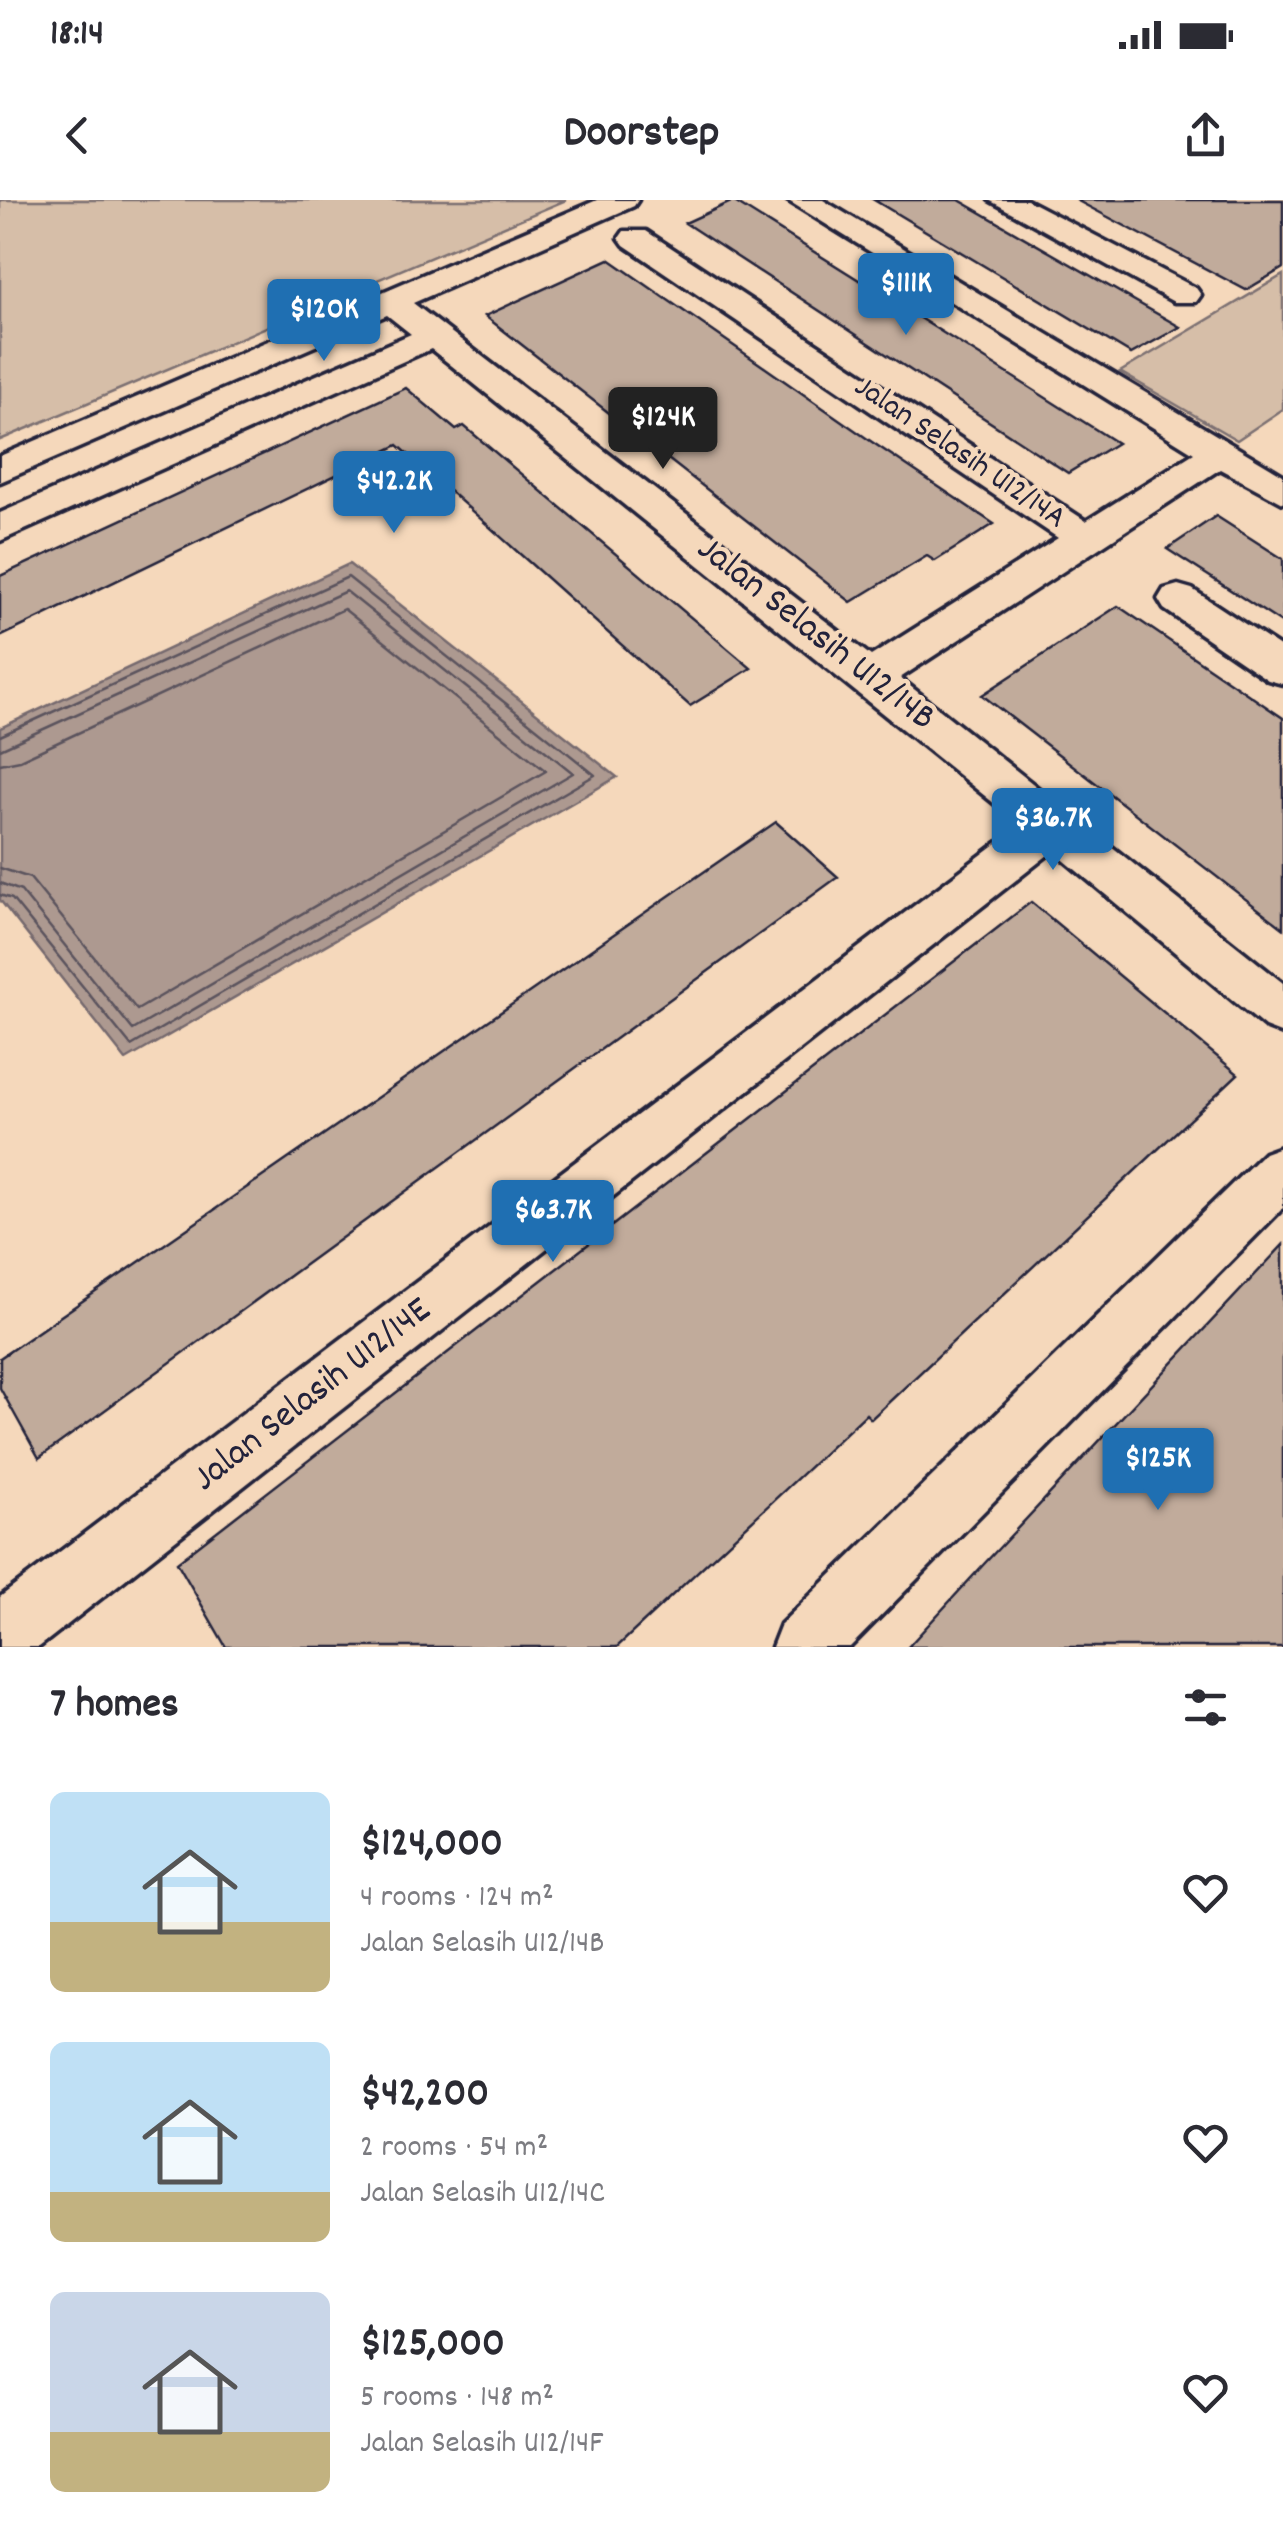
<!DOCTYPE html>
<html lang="en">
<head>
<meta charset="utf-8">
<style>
  body { margin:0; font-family:Dekko,sans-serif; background:#f7f7f7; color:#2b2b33; height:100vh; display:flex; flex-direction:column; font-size:38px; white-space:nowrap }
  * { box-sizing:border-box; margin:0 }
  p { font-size:32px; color:#7c7c81 }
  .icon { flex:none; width:55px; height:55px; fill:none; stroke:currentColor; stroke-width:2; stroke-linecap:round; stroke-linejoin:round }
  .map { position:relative; height:1447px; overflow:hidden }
  .sheet { display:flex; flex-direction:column; background:#fff; flex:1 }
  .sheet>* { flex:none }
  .price { position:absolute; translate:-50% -85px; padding:0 22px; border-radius:10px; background:#1f6fb2; color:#fff; font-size:32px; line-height:65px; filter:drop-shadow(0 2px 5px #0008) }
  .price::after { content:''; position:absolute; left:50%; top:60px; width:30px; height:22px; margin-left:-15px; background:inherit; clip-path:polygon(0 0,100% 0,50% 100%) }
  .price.selected { background:#222; color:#fff }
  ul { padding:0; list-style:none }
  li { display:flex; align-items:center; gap:30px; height:250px; padding:0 50px }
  li span { display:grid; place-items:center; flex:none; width:280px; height:200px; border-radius:15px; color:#555 }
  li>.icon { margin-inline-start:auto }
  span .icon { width:120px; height:120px; fill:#fffc; stroke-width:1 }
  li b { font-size:42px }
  h2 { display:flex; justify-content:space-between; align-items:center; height:120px; padding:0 50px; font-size:42px }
  .status { display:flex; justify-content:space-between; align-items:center; height:70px; padding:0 50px; background:#fff; direction:ltr }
  .status svg { height:28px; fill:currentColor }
  header { display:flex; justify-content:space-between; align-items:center; height:130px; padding:0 50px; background:#fff; font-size:45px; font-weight:700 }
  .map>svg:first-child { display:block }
  .green { fill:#d6bea8; stroke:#7c7072; stroke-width:2.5 }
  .water { fill:#ad9990; stroke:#75696e; stroke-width:2.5 }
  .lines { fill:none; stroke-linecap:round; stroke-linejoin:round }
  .shore { stroke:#5a525d; stroke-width:2.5 }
  .building { fill:#c1ab9b; stroke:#22223b; stroke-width:2.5 }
  .minor-casing { stroke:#22223b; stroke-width:7 }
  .minor { fill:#f5d8bb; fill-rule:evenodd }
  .labels { text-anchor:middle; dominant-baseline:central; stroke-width:9; stroke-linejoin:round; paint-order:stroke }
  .far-street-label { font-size:32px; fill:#22223b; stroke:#f5d8bb }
  .street-label { font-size:38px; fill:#22223b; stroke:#f5d8bb }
</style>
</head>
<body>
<div class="status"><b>18:14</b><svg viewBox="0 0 49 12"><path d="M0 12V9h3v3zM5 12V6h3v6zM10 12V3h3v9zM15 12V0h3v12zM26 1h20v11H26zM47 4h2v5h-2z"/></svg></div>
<header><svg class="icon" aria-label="back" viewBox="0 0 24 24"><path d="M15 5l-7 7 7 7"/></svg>Doorstep<svg class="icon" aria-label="share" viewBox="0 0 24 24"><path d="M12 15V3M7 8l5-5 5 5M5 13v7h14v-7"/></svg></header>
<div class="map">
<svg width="1283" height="1447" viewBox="0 0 1283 1447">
  <rect width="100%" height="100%" fill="#f5d8bb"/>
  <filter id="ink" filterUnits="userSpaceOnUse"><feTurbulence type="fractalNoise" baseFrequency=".01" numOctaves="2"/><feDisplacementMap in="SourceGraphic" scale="20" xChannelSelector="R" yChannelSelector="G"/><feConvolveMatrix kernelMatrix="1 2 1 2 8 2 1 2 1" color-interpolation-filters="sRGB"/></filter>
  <g filter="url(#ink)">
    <path class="green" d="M0 0H566L0 240Z
      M1283 75V209L1237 240 1120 172Z"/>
    <path class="water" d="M349 364 617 577 126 860 0 700V528Z"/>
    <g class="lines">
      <path class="shore" d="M0 536 348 377 595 575 131 846 12 699 0 695
        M0 549 346 391 573 573 133 830 21 691 0 683
        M0 564 20 560 344 409 546 571 137 810 30 678 0 668"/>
    </g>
    <path class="building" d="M874 0H959L1180 127 1131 154Z
      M1076 0H1283V68L1246 90Z
      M733 1 980 156 1117 243 1068 273 685 23Z
      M609 59 872 242 994 324 935 361 927 356 851 402 485 116Z
      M406 188 456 230 464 226 751 468 690 506 398 245 0 437V376Z
      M1216 316 1283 359V424L1167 349Z
      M1118 406 1283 518V728L982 495Z
      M776 622 838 677 39 1258 0 1188V1158Z
      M1031 702 1238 874 871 1219 866 1214 617 1447H226L177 1362Z
      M1283 1045V1447H908L984 1364Z"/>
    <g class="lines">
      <g class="minor-casing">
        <path id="minor" d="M597 0H638L634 6 413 103 871 456 1058 338 624 45 619 38 624 31H646L1086 321 1194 253 787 0H823L1283 275V303L1220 269 900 478 1283 783V834L1265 827 1053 651 39 1447H0V1397L1021 625 431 149 0 341V313L411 134 387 115 0 282V256Z
          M989 0H1027L1196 88 1201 95 1196 102H1174Z
          M1178 385 1192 389 1283 449V484L1268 480 1164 409 1158 399 1164 389Z
          M1283 946V1008L850 1447H772L781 1424 1264 953Z"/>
      </g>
      <use href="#minor" class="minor"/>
    </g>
  </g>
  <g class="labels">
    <g class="far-street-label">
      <text transform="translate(959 254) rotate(34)">Jalan Selasih U12/14A</text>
    </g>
    <g class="street-label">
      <text transform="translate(815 435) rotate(38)">Jalan Selasih U12/14B</text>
      <text transform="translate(313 1196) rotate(-38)">Jalan Selasih U12/14E</text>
    </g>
  </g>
</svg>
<b class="price" style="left:906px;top:138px">$111K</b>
<b class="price" style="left:324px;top:164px">$120K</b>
<b class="price selected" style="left:663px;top:272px">$124K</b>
<b class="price" style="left:394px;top:336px">$42.2K</b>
<b class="price" style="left:1053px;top:673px">$36.7K</b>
<b class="price" style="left:553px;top:1065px">$63.7K</b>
<b class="price" style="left:1158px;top:1313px">$125K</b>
</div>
<section class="sheet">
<h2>7 homes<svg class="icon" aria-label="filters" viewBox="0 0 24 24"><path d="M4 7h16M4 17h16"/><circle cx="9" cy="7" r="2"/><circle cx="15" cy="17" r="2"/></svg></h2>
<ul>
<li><span style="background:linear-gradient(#bfe0f5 65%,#c2b280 0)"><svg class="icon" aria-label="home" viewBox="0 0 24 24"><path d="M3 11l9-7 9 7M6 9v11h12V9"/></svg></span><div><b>$124,000</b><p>4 rooms · 124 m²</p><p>Jalan Selasih U12/14B</p></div><svg class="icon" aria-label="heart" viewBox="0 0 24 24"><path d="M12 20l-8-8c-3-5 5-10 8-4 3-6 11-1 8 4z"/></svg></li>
<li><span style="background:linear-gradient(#bfe0f5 75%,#c2b280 0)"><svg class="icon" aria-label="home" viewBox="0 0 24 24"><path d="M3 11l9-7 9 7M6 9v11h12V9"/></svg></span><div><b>$42,200</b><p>2 rooms · 54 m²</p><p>Jalan Selasih U12/14C</p></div><svg class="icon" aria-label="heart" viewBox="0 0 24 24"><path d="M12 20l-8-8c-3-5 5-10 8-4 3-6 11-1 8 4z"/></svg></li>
<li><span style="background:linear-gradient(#c9d6e8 70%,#c2b280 0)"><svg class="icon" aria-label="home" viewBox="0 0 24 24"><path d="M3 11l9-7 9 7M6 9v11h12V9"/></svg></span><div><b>$125,000</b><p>5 rooms · 148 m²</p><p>Jalan Selasih U12/14F</p></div><svg class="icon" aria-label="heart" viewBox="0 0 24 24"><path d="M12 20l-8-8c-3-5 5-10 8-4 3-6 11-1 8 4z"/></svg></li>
</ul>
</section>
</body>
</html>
